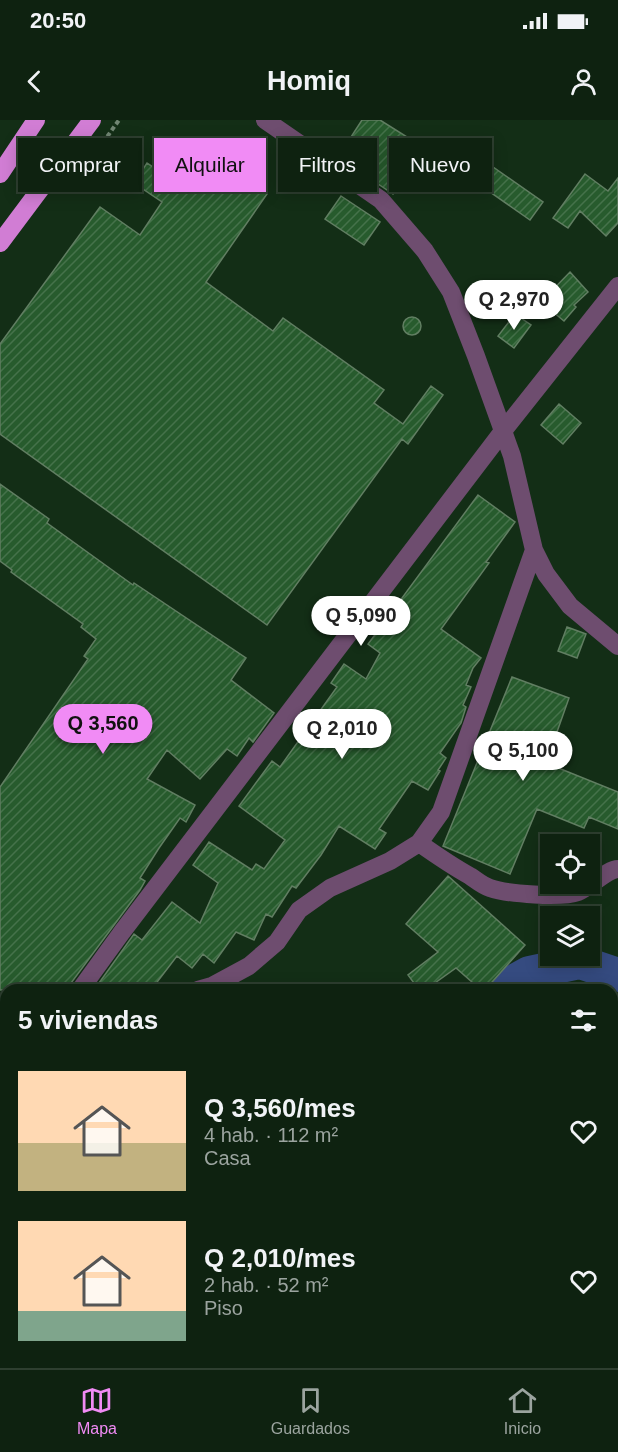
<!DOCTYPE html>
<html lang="es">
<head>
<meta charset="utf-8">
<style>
  body { margin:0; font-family:Arial,sans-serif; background:#172a19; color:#f1f3f6; height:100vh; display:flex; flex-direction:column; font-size:22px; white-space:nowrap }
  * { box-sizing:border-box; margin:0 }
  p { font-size:20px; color:#9ba49f }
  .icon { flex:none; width:33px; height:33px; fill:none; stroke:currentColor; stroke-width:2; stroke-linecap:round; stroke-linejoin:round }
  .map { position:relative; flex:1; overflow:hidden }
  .panel { position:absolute; left:0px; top:864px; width:618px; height:384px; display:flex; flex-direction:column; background:#0e2210; border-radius:18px 18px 0 0; box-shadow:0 3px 15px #0003,0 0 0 2px #2e3f30 }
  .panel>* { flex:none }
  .banner { position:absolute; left:18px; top:18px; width:582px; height:54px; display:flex; gap:12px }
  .controls { position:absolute; left:540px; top:714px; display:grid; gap:12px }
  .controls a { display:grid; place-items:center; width:60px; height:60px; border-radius:0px; background:#0e2210; box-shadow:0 3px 15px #0003,0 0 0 2px #2e3f30; font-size:30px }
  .price { position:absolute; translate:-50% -51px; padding:0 14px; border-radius:21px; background:#fff; color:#222; font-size:20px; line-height:39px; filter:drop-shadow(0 2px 3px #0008) }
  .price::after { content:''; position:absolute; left:50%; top:36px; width:18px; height:14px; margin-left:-9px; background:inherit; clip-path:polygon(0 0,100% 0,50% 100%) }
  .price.on { background:#f18bf5; color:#111 }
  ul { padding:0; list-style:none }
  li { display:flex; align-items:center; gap:18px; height:150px; padding:0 18px }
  li span { display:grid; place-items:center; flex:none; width:168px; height:120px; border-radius:0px; color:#555 }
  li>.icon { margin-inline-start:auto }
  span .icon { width:72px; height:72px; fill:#fffc; stroke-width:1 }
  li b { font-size:26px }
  h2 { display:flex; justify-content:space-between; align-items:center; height:72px; padding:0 18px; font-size:26px }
  .pill { padding:0 21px; border-radius:0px; background:#0e2210; box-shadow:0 3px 15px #0003,0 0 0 2px #2e3f30; font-size:21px; line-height:54px }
  .pill.on { background:#f18bf5; color:#111 }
  .status { display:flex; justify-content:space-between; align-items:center; height:42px; padding:0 30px; background:#0e2210; direction:ltr }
  .status svg { height:16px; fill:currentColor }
  header { display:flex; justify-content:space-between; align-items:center; height:78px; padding:0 18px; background:#0e2210; font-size:27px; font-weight:700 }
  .tabs { display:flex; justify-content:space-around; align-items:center; height:84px; border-top:2px solid #2e3f30; background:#0e2210; font-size:16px; color:#9ba49f }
  .tabs a { display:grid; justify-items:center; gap:3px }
  .tabs .on { color:#f18bf5 }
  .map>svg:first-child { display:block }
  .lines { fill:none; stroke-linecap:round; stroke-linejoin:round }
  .river { stroke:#354b80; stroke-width:34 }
  .building { fill:url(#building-hatch); stroke:#617e62; stroke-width:1.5 }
  .path { stroke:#718673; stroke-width:4; stroke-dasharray:4.5 3; stroke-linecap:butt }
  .minor { stroke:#6e4d6f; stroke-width:18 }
  .highway { stroke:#d17dd4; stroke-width:18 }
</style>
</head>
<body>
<div class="status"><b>20:50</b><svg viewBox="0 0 49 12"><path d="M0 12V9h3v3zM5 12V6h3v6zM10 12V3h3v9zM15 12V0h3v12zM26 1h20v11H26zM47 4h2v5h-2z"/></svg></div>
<header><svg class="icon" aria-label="back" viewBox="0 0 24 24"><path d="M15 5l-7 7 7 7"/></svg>Homiq<svg class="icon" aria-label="person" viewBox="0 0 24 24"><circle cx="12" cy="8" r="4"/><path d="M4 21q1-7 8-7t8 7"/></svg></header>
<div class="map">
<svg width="618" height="1248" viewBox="0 0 618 1248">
  <defs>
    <pattern id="building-hatch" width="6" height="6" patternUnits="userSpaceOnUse" patternTransform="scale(1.5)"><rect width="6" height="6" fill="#275b2d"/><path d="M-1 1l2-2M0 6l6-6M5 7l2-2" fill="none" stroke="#45724a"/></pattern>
  </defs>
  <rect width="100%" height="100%" fill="#132e16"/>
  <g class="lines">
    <path class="river" d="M499 870 529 853 580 842 618 855
      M254 1242 255 1248"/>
  </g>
  <path class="building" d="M362 0H380L423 27 393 74 338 37Z
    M199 28 267 74 206 162 273 211 283 198 384 270 374 283 403 304 431 266 443 275 408 324 402 319 267 505 0 314V224L100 87 140 115 162 82 134 63 147 43 176 62Z
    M466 28 543 82 530 100 453 46Z
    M585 54 608 71 618 58V103L606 116 580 91 568 108 553 98Z
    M341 76 380 102 364 125 325 99Z
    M570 152 588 172 574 185 576 187 564 201 541 182Z
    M515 194 531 205 514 228 498 216Z
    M403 206a9 9 0 1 1 18 0a9 9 0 1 1-18 0Z
    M559 284 581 303 563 324 541 305Z
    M0 364 49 399 47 403 133 465 134 463 246 538 231 560 274 593 253 622 249 618 237 636 227 629 200 659 167 630 147 659 195 685 186 702 180 698 159 728 140 758 145 761 140 770 71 863 69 870H0V667L88 539 84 536 96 519 81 507 83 504 11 452 12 450 0 441Z
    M478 375 515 402 486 442 489 443 441 509 481 538 473 548 466 565 471 567 463 585 466 587 461 603 440 633 446 638 438 650 440 651 428 670 412 661 379 709 386 713 375 729 339 706 321 735 296 768 292 766 272 797 266 794 254 820 236 812 214 843 203 834 192 848 177 836 151 870H94L134 814 142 820 172 782 200 803 218 763 193 745 209 722 252 750 256 744 264 749 285 720 239 686 272 641 280 647 337 567 331 563 344 544 366 559 380 533 368 524Z
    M567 507 586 514 577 538 558 531Z
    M512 557 569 578 546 643 618 672V709L589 697 584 708 537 689 510 754 443 726Z
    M448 756 525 825 485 870H481L456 848 425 870H419L408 855 438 832 406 804Z"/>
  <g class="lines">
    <path class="path" d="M80 44 85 48 119 0"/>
    <path class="minor" d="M265 0 381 80 425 131 451 172 476 236 512 336 534 430 546 454 570 486 618 526
      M419 723C436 735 452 746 470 756 476 760 483 766 490 768 507 774 562 778 578 772 591 767 607 749 618 749
      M80 870 122 812 503 311 618 166
      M198 870 212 866 249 846 277 822 299 790 330 768 390 741 419 723 441 692 534 430
      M612 887H618
      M0 980 6 972
      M612 1067 618 1071"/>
    <path class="highway" d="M0 54 36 0
      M0 123 92 0"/>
  </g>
</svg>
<div class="controls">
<a><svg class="icon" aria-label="locate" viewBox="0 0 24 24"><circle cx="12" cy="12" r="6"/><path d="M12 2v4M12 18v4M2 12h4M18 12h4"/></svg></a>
<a><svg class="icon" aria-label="layers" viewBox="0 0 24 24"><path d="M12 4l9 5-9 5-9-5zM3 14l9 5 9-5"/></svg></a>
</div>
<b class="price" style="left:514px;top:211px">Q 2,970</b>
<b class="price" style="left:361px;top:527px">Q 5,090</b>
<b class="price on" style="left:103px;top:635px">Q 3,560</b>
<b class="price" style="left:342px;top:640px">Q 2,010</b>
<b class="price" style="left:523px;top:662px">Q 5,100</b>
<div class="banner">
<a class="pill">Comprar</a>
<a class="pill on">Alquilar</a>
<a class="pill">Filtros</a>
<a class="pill">Nuevo</a>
</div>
<section class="panel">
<h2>5 viviendas<svg class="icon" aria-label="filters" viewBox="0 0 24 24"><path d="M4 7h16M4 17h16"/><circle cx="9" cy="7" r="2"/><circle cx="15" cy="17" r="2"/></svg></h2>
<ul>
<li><span style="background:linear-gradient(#ffd9b3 60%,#c2b280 0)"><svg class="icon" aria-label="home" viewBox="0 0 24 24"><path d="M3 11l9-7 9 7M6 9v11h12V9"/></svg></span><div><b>Q 3,560/mes</b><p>4 hab. · 112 m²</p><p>Casa</p></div><svg class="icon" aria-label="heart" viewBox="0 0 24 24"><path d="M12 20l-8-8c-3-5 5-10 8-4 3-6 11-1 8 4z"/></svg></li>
<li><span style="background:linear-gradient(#ffd9b3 75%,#7fa58c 0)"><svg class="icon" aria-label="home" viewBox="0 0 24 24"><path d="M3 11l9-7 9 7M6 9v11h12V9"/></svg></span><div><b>Q 2,010/mes</b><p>2 hab. · 52 m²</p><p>Piso</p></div><svg class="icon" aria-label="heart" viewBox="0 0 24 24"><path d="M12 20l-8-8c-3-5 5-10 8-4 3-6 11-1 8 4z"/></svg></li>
</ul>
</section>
</div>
<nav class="tabs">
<a class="on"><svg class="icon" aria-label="map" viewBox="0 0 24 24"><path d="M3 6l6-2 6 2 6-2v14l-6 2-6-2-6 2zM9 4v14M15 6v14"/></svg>Mapa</a>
<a><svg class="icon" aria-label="saved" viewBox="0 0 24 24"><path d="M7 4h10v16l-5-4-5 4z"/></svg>Guardados</a>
<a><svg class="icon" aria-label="home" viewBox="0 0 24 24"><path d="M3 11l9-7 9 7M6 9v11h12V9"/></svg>Inicio</a>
</nav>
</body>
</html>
